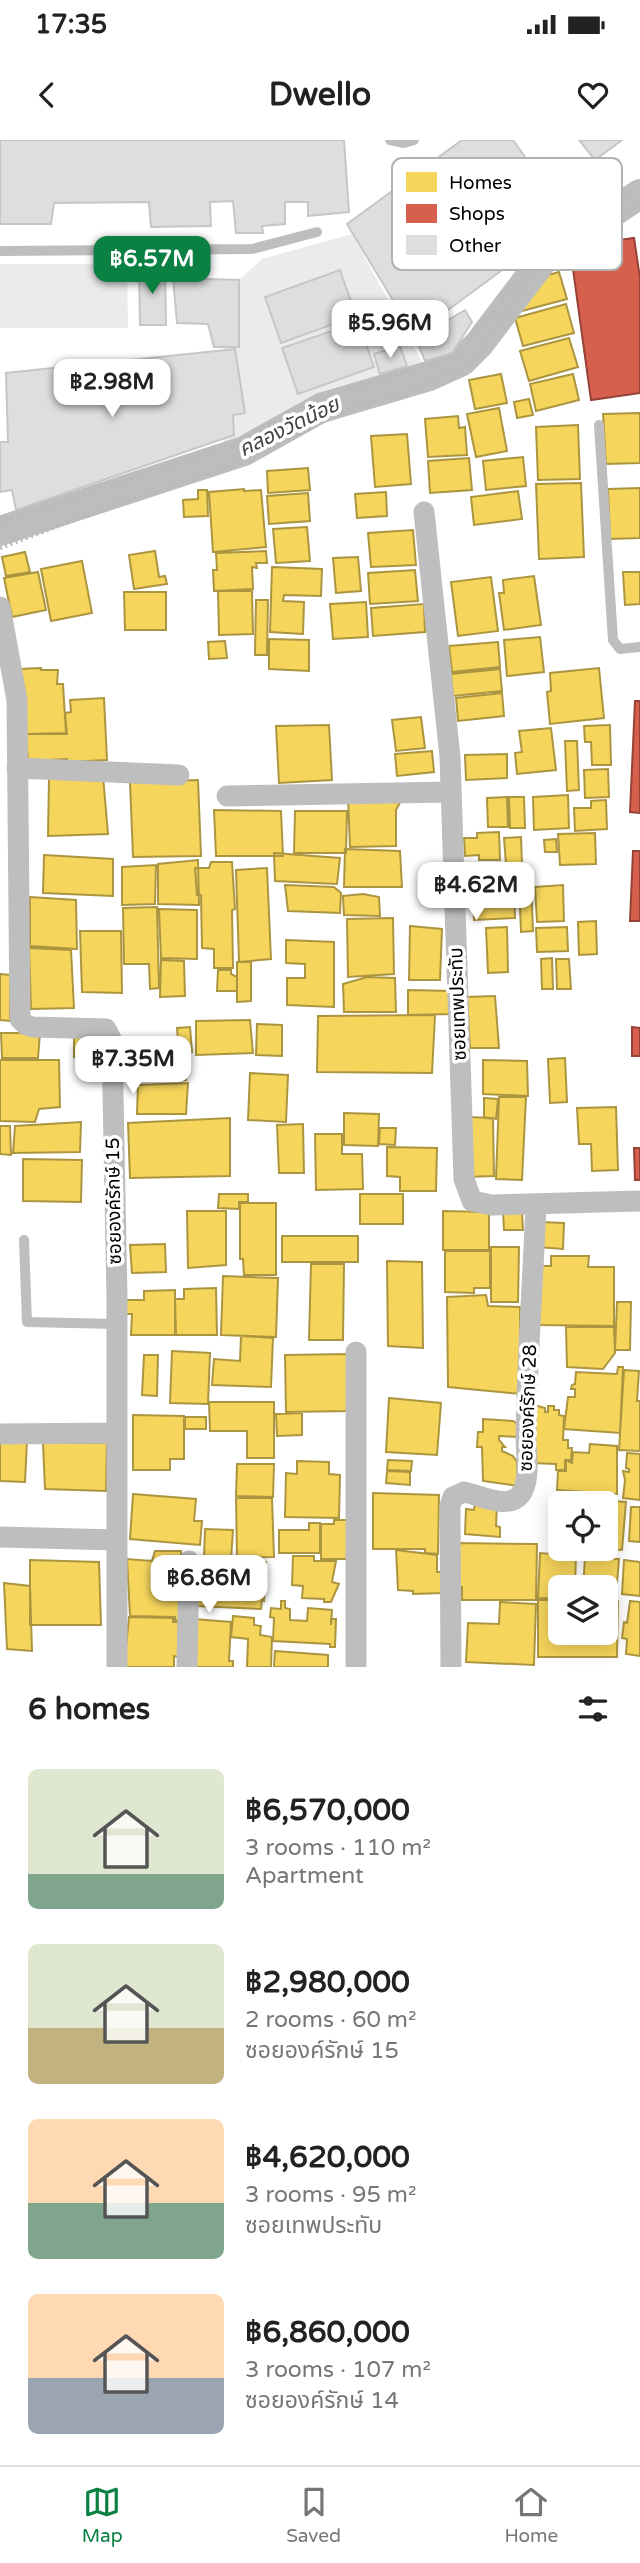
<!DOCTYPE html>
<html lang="en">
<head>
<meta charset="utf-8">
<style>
  body { margin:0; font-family:"Varela Round","Noto Sans Thai",sans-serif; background:#f2f2f2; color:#222; height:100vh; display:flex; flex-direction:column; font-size:26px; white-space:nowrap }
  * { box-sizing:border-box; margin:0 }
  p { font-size:23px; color:#767676 }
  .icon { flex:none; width:38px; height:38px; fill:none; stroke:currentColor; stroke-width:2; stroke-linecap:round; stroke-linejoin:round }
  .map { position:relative; height:1527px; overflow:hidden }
  .panel { display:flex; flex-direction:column; background:#fff; flex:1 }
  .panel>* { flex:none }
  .controls { position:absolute; left:548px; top:1351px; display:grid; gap:14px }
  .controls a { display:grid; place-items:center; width:70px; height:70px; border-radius:10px; background:#fff; box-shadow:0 4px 18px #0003; font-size:35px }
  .price { position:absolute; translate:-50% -60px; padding:0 16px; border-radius:14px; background:#fff; color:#222; font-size:23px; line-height:46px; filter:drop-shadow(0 2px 4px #0008) }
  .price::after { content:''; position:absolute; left:50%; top:42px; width:21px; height:16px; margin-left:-10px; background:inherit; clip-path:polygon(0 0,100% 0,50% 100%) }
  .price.current { background:#0b8043; color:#fff }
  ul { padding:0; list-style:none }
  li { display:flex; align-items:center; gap:21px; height:175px; padding:0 28px }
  li span { display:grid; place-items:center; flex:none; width:196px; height:140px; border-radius:10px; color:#555 }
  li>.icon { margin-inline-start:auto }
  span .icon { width:84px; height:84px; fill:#fffc; stroke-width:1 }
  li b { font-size:30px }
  h2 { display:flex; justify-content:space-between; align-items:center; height:84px; padding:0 28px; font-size:30px }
  .status { display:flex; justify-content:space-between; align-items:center; height:49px; padding:0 35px; background:#fff; direction:ltr }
  .status svg { height:19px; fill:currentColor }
  header { display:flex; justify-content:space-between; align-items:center; height:91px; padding:0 28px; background:#fff; font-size:32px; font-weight:700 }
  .tab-bar { display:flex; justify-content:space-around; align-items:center; height:98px; border-top:2px solid #e0e0e0; background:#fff; font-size:19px; color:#767676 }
  .tab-bar a { display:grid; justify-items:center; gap:4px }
  .tab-bar .current { color:#0b8043 }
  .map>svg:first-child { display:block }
  .green { fill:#ebebeb }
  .homes { fill:#f6d55c; stroke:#ac9540; stroke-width:2 }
  .shops { fill:#d6604d; stroke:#964336; stroke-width:2 }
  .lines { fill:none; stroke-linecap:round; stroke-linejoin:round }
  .canal { stroke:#bdbdbd; stroke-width:30 }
  .building { fill:#dedede; stroke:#c6c6c6; stroke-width:2 }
  .path { stroke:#b9b9b9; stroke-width:4.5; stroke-dasharray:2 3.5; stroke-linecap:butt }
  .lane { stroke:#bebebe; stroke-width:10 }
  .street { stroke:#bebebe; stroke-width:21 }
  .labels { text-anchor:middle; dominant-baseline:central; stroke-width:7; stroke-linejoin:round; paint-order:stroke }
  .street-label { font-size:19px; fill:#000; stroke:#fff }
  .water-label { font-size:21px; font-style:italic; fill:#424242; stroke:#fff }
  .key { fill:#fff; stroke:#b2b2b2; stroke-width:2 }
  .key-label { font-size:19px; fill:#000 }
</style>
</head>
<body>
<div class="status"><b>17:35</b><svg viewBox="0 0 49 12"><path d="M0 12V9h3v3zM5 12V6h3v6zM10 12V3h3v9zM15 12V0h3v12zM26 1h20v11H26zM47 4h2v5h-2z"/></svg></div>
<header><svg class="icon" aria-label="back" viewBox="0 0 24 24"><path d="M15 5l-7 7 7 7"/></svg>Dwello<svg class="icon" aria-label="heart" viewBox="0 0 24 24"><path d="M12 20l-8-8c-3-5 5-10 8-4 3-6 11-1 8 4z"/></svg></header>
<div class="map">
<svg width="640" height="1527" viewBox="0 0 640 1527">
  <rect width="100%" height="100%" fill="#fff"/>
  <path class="green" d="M352 94 423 224 320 256 224 304 223 155 262 119Z
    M0 124H127L128 188H0Z"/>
  <path class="homes" d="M559 132 567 159 522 171 518 155 533 151 530 140Z
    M566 164 574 193 523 206 515 178Z
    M569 198 578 227 529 241 520 211Z
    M501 234 507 263 475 269 469 240Z
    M573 234 579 260 536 271 530 244Z
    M529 259 533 275 517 278 514 262Z
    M499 268 507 311 476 317 467 274Z
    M640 273V323L606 324 603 274Z
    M458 276 459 288 465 287 467 315 428 317 425 279Z
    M578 285 580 339 538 340 536 287Z
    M407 294 411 344 375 347 371 296Z
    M523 317 526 346 486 350 483 321Z
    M469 318 472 350 430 353 428 321Z
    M308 328 310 350 268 353 267 331Z
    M581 343 584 417 539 419 536 344Z
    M640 348V398L610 399 608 349Z
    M244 349V351L261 350 266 407 213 412 209 352Z
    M198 350H207L208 376 184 377 183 360 198 359Z
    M518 351 522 379 474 385 471 357Z
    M386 352 387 376 357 378 355 354Z
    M308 353 310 381 269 384 267 356Z
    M307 387 310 421 276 423 273 389Z
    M413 390 416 425 371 427 368 393Z
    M155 411 159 437 165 436 167 444 134 449 129 415Z
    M266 411 267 423H256L257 428 252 427 253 449 214 451 213 430H217L216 413Z
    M25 412 30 432 6 436 2 417Z
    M358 417 361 451 336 453 333 418Z
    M82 421 92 473 51 481 41 429Z
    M272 427 322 429 321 456 284 455 283 461 304 462 303 494 270 492Z
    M415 430 418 461 370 464 368 433Z
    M38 432 46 470 12 477 4 438Z
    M623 432H640V464L625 465Z
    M534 436 541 485 504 490 499 453H504L503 440Z
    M491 437 498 491 458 496 451 442Z
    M218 451H252L253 494 219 495Z
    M124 452H166V490H125Z
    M256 460H268L267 515H255Z
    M366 462 368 497 333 499 330 464Z
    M424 464 425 492 373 496 371 468Z
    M540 497 544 532 507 536 504 500Z
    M269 499 309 500V531L269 529Z
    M225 501 227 518 209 519 208 502Z
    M498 502 500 527 452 532 449 506Z
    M41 528V530H58L57 544H63L66 593 23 594 19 529Z
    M599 528 604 578 550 584 547 552 551 551 550 533Z
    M500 529 502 551 453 556 451 534Z
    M502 553 504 576 458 581 456 558Z
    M104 558 107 620 67 622V619L28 621 26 594H67L65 573 71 572 70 560Z
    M421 577 425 608 396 611 392 580Z
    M329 585 332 640 279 643 276 586Z
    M610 585 611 625H592L591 602H585L584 586Z
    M551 588 556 630 517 634 515 613 522 612 519 591Z
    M565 601H577L579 650 567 651Z
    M432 611 434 632 397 636 395 614Z
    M507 614V638L466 640 465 615Z
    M608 629 609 657 585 658 584 630Z
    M103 636 108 694 48 696 49 639Z
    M198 640 201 716 133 717 130 642Z
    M405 653 396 670V706L350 707 348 656Z
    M568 655 569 688 534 690 533 657Z
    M507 657 508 687H488L487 658Z
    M509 657H524L525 688H510Z
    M606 660 607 689 575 691 574 668H591V661Z
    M214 670 281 671 283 716H216Z
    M295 671H347L346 713H294Z
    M499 692 500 720H479V715L465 716 464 698H477V693Z
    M595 693 596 724 560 725 558 694Z
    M521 697 522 724H506L504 698Z
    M556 699 557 712H545L544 700Z
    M345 709 400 711 402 747H344Z
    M274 713 340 718 337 744 275 741Z
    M44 715 113 719V756L43 753Z
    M198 720 199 765 158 764V724Z
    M211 722H232L235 769 232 770 233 828H214V809L202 808 201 755H197L195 728H209Z
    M156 725 155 764 122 765V727Z
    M267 728 271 819 239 822 236 730Z
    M513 729 515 778 474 780 472 731Z
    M519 742H531L533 791 521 792Z
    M285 745 334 747 341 753 340 773 288 771Z
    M563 745 564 781 537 782 535 747Z
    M363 754 379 757 380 776 344 775 343 756Z
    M30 757 76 760 77 809 30 806Z
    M157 767 159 848 150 849 149 824H124L123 768Z
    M159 769 197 770V819L161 818Z
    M393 778 394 834 348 837 347 779Z
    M596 781 597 814 579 815 578 782Z
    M410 786 442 789 440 840H409Z
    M507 787 508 832 488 833 486 788Z
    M567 787 568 811 537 812 536 788Z
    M80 791H121L122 853 82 852Z
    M286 800 334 802V867L287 865V838H305V824L286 823Z
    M29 808 71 810 74 868 31 869Z
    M552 818 553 849H542L541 819Z
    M556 819H569L571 849H557Z
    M161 820 184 821 185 856 160 857Z
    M237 822H251V861L237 862Z
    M218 830H231V834L237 837V851H217Z
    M0 834 10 835V881L0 880Z
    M367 837 395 838 396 872H344L343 844Z
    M408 850 452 851 453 874 408 875Z
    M495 856 499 908H470L467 857Z
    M435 875 432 933 317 932 318 876Z
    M250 880 253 913 196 915V881Z
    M257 884 282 885V916L256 915Z
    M190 887 192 912 179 913 177 888Z
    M1 893H40L38 918H2Z
    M74 897H107L106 935 82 936V918L74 917Z
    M155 899H177V912L155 913Z
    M185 913 186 940H138L139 915Z
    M565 918 567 962 550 963 548 919Z
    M0 920H59L60 967 39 969 35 982 0 981Z
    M483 920 527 921 528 956 483 954Z
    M250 933 288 935 286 982 248 980Z
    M188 943 186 974H137L138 945Z
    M499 957H526L522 1040 496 1039Z
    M484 958 498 959 496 979 484 978Z
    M616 967 618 1030 592 1031 591 1004H579L577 968Z
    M344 973 379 974 378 1006 344 1005Z
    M466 977 493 978 494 1036 467 1037Z
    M230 978V1036L130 1038 128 983Z
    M81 982 80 1012 13 1013 15 986Z
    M303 984 304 1033H279L277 985Z
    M0 986H10L11 1015 0 1014Z
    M380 988H396L395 1005 379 1004Z
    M315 994H342V1014H362L363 1049 316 1050Z
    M387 1007 437 1008 436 1051H400V1037L387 1036Z
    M23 1019 82 1020 81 1062 23 1061Z
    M219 1054H248V1062H239V1069L218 1068Z
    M360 1054H403V1084H360Z
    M240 1063H276V1135H244L243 1119H240Z
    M187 1071H226V1125L188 1128Z
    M443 1071 489 1072V1110H443Z
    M503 1072H522L523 1090H504Z
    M539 1082 564 1083 563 1109 538 1107Z
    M282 1096H358V1122H282Z
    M165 1104 166 1132 132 1133 130 1105Z
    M491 1107H519L518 1162H491Z
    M445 1111H490V1148H474V1153L445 1152Z
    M551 1116H589L588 1127H614V1186L538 1185V1126H551Z
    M387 1121 422 1122 423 1208 388 1206Z
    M311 1124H344L343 1200H309Z
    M223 1136 278 1138 276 1197 221 1195Z
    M216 1148 217 1195H176L175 1159H184V1149Z
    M175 1150V1195H131L132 1174H123V1160H144V1151Z
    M486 1155 488 1166 520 1167V1254L448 1247 447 1157Z
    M617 1162H631L630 1210H615Z
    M566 1187H614L615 1213 603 1229 567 1227Z
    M241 1196 273 1198 271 1247 212 1245 214 1219 240 1221Z
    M172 1211 210 1213 208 1264 170 1263Z
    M349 1214 350 1271 286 1272 285 1215Z
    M144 1215H158L157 1256 142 1255Z
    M618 1227H623L620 1293 564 1289 568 1257H575V1249H571L572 1245 575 1244 576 1232 617 1234Z
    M624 1230 639 1231 637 1261H640V1311L619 1310Z
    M389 1258 441 1263 437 1315 386 1312Z
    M209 1262H274V1318H247V1291H210Z
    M534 1265 545 1268V1272H548V1266H554V1270H559V1275L564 1276 563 1300H568V1308H572L571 1320H565V1330H556V1324L532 1323Z
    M302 1273V1295L277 1296 276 1274Z
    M133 1275 184 1276V1319H170V1330H133Z
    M185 1277H206V1289H185Z
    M483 1279 513 1281 519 1285 518 1297 499 1296V1300L505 1307H502V1311L513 1316 517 1322 518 1346 483 1341 482 1307H477L478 1292H483Z
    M0 1300 27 1301 25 1342 0 1341Z
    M43 1303H107L106 1351 45 1349Z
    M590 1304 617 1306V1354L557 1350 558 1331H566V1320L572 1323 573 1312 589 1313Z
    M627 1313 640 1314V1360L623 1358 625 1340 623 1331 629 1332V1329L626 1328Z
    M388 1320 412 1321 411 1331 387 1330Z
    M297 1321 329 1322V1334L340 1335 339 1378 285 1377 286 1333 297 1334Z
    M237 1324H274L273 1357 236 1356Z
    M387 1331 410 1332V1345L386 1343Z
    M373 1353 439 1355 438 1414 425 1413V1409H373Z
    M133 1354 196 1359 194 1381H202L200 1405 130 1399Z
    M236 1358H272L274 1417 237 1418Z
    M587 1359 626 1362 622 1410 604 1409 606 1363H586Z
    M475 1363 497 1365 496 1386 500 1387V1397L465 1394 466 1369 474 1370Z
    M631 1367H640V1402L629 1401Z
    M334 1380H347V1419H321V1384H334Z
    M309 1383H320V1413H279V1390H309Z
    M205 1389 233 1390 231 1420 204 1418Z
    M456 1403 537 1404 536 1460H462V1447H456Z
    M554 1408 564 1409 567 1414H576L575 1447H560V1459L538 1458 540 1413 552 1414Z
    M396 1410 437 1415V1432H442L443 1453 413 1454V1451L398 1450Z
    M155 1411H181L182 1481 175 1480V1477L130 1476 127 1419 152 1421Z
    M293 1416H314V1421H336L332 1442 339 1444 331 1462H324V1459L302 1458 303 1446 292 1445Z
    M585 1418 619 1419 616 1455H606V1447H583Z
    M30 1420 99 1422 101 1485H30Z
    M218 1420 266 1422 264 1461 262 1460 261 1469 196 1466V1453H201L203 1440H209L210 1430H218Z
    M624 1420 640 1422V1456L622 1454Z
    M4 1443 30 1446 32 1511 7 1509Z
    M538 1460H560V1493H606V1461H618L617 1517H538Z
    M281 1461H285V1468L290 1469V1480L307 1481 308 1468 332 1470 331 1485V1479H336L335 1507H330V1504L273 1501 274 1478 270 1477 271 1468 281 1469Z
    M630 1461 640 1462V1516L626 1514 627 1499 622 1498 624 1482 627 1483Z
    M500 1462 536 1464 534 1525 466 1522 468 1483 499 1484Z
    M233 1476 254 1478V1485L261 1486 260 1495 272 1497 271 1527H247L248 1499 231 1497Z
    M129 1477 173 1478V1482H179L178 1517 174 1516V1527H124Z
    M194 1479 231 1482 229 1521H233V1527H191Z
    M275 1511 328 1515V1527H274Z"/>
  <path class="shops" d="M634 98 640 138V253L591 260 572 122 593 104Z
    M635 561H640V673L630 672Z
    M633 711H640V781H630Z
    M632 887 640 888V916H632Z
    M634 1008H640V1040H635Z"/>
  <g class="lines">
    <path class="canal" d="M0 391 244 311 321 268 429 236 462 221 479 204 545 117 640 54"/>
  </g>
  <path class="building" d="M0 0H344L349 72 308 76V62H285V84L262 86 263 93H236L233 61 210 62 211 86 151 87 149 62 54 63 51 84H0Z
    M462 0H513L568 78 536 105 414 195 347 84Z
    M579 0H622L595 20Z
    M139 126H165L166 185H140Z
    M340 130 356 176 281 203 265 157Z
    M173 138 239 140V207H214L208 184 177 183Z
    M465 170 472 182 452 213 425 221 416 199Z
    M358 182 374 227 298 254 282 208Z
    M400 206 407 226 380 234 374 214Z
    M235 209 245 273 233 275 234 295 16 370 12 350 0 352V302H8L6 233Z"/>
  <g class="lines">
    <path class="path" d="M0 382 233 305 320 258 455 217 534 122 640 49
      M0 408 118 363 239 323 341 272 410 250 469 225 531 138 563 113 640 64"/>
    <path class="lane" d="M390 0 404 3 414 0
      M0 111 252 109 317 92
      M599 285 613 500 620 509 640 507
      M24 1100 27 1182 116 1184"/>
    <path class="street" d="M424 372 450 617 464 1039 472 1061 492 1065 640 1061
      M0 467 17 560 20 879 26 885 33 887 106 889 112 901 117 1158V1527
      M17 628 179 635
      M227 656 451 652
      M0 1294 117 1293
      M0 1397 117 1400
      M187 1527 189 1421
      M356 1527V1212
      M451 1527 450 1366 453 1357 464 1352C479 1355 507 1370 520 1355 531 1342 526 1312 526 1296 527 1219 533 1141 536 1064"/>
  </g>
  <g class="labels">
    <g class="street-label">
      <text transform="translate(458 864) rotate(-92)">ซอยเทพประทับ</text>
      <text transform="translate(114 1061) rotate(-91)">ซอยองค์รักษ์ 15</text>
      <text transform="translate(528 1268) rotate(-88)">ซอยองค์รักษ์ 28</text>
    </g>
    <g class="water-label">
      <text transform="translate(289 287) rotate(-26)">คลองวัดน้อย</text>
    </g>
  </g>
  <rect x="392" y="18" width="230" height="112" rx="10" class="key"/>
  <rect x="406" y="32" width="31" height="20" fill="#f6d55c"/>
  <rect x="406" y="64" width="31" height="19" fill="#d6604d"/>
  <rect x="406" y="95" width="31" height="20" fill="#dedede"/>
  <g class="key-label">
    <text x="449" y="49">Homes</text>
    <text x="449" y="80">Shops</text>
    <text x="449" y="112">Other</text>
  </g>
</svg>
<div class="controls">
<a><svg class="icon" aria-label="locate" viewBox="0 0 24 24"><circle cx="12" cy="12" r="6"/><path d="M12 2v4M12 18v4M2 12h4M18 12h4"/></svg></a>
<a><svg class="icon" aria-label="layers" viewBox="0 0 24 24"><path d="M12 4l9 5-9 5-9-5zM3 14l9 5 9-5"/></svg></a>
</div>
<b class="price current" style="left:152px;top:156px">฿6.57M</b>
<b class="price" style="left:390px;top:220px">฿5.96M</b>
<b class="price" style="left:112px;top:279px">฿2.98M</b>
<b class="price" style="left:476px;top:782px">฿4.62M</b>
<b class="price" style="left:133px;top:956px">฿7.35M</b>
<b class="price" style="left:209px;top:1475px">฿6.86M</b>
</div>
<section class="panel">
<h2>6 homes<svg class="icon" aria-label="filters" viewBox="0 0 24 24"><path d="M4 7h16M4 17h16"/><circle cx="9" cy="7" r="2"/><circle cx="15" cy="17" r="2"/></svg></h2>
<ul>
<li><span style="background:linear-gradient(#dfe7d0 75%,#7fa58c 0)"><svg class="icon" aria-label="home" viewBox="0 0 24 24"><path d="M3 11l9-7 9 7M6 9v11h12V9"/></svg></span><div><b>฿6,570,000</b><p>3 rooms · 110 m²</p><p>Apartment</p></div></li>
<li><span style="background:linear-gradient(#dfe7d0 60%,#c2b280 0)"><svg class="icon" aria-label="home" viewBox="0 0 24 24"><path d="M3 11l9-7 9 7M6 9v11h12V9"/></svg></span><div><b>฿2,980,000</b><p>2 rooms · 60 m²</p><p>ซอยองค์รักษ์ 15</p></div></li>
<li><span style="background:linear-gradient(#ffd9b3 60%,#7fa58c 0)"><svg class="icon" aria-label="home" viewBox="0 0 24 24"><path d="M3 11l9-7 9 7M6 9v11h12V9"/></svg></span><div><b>฿4,620,000</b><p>3 rooms · 95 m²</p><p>ซอยเทพประทับ</p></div></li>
<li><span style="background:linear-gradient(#ffd9b3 60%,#9aa5b1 0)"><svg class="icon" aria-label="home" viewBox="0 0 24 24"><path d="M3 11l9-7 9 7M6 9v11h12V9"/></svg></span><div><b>฿6,860,000</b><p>3 rooms · 107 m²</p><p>ซอยองค์รักษ์ 14</p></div></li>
</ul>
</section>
<nav class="tab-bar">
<a class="current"><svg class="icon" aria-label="map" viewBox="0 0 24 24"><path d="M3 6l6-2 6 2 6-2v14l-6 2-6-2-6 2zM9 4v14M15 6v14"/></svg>Map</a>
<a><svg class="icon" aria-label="saved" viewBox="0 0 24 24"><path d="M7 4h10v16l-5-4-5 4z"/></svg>Saved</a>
<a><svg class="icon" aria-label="home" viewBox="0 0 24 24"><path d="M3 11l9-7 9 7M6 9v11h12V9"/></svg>Home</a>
</nav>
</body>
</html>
